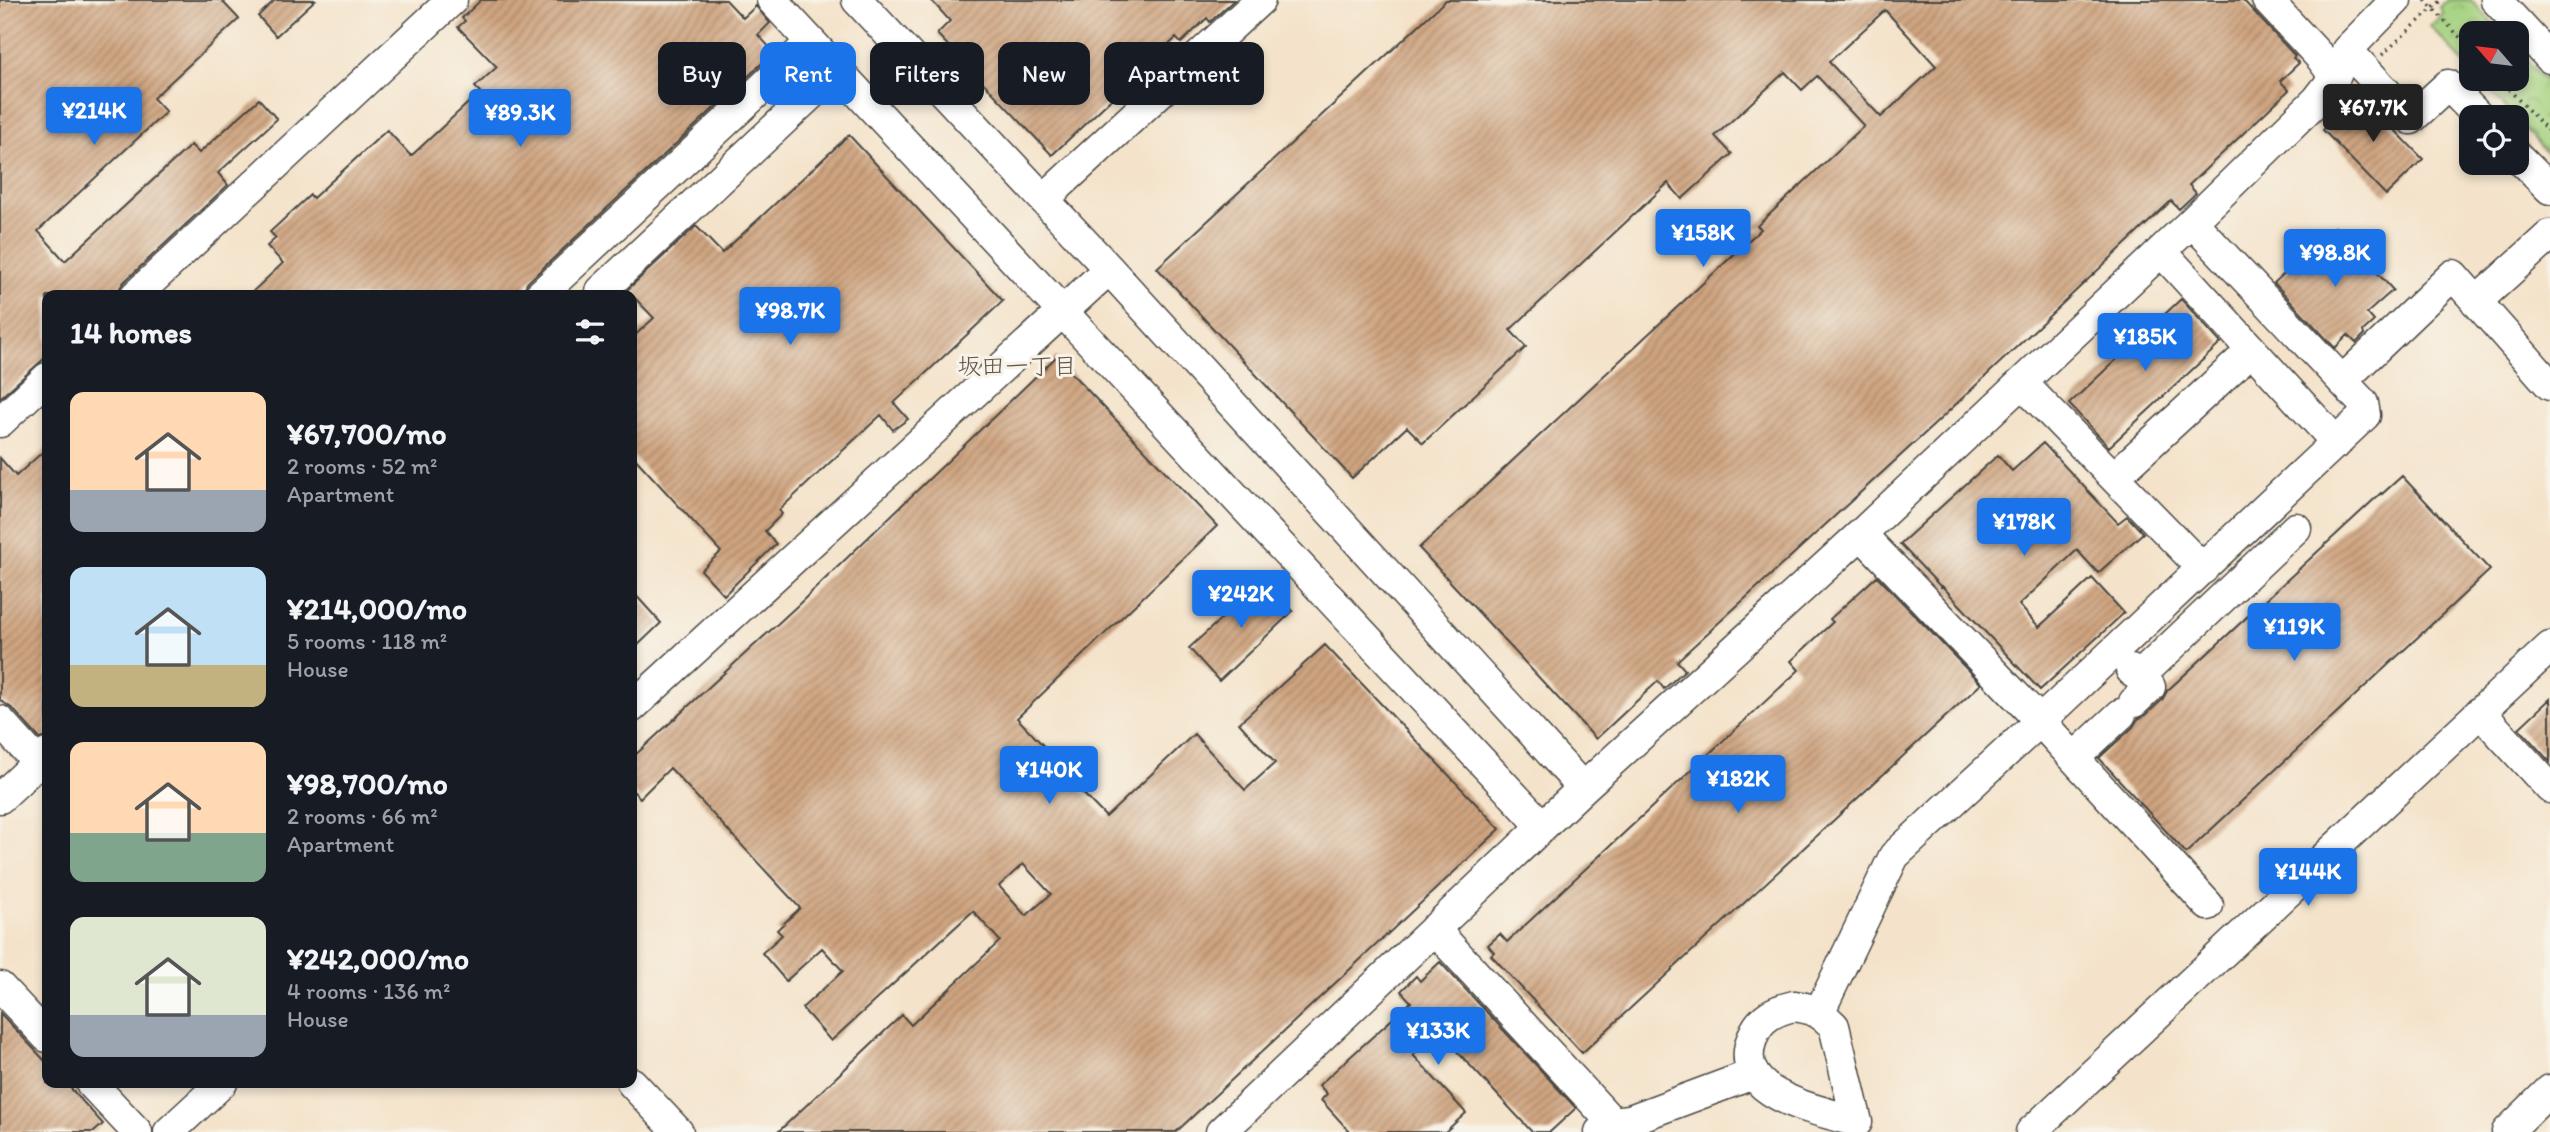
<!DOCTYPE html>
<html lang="en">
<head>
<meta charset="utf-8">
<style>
  body { margin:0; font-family:Itim,"Klee One",sans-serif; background:#20242c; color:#f1f3f6; height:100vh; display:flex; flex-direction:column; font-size:26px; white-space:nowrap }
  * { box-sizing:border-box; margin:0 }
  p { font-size:23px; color:#9ea1a6 }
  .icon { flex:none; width:38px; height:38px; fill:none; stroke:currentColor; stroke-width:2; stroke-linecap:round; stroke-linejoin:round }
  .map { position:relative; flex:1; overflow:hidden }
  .panel { position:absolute; left:42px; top:290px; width:595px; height:798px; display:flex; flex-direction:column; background:#171b24; border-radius:14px; box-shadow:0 4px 10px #0003 }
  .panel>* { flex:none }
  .guide { position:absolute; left:658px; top:42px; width:665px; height:63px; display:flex; gap:14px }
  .needle { width:46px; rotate:298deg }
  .controls { position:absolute; left:2459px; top:21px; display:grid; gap:14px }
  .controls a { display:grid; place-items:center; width:70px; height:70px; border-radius:14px; background:#171b24; box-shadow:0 4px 10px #0003; font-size:35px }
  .price { position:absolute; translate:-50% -60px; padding:0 16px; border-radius:7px; background:#1a73e8; color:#fff; font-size:23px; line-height:46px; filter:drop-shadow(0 2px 4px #0008) }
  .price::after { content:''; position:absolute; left:50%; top:42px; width:21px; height:16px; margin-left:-10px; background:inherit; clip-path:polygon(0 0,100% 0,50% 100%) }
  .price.on { background:#222; color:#fff }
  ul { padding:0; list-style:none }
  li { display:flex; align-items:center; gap:21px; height:175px; padding:0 28px }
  li span { display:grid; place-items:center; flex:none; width:196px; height:140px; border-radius:14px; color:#555 }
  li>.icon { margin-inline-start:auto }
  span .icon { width:84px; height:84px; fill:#fffc; stroke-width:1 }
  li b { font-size:30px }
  h2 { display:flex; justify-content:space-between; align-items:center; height:84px; padding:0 28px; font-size:30px }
  .chip { padding:0 24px; border-radius:14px; background:#171b24; box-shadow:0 4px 10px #0003; font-size:24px; line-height:63px }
  .chip.on { background:#1a73e8; color:#fff }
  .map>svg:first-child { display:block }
  .park { fill:url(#park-crowns); stroke:#687e56; stroke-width:2 }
  .building { fill:url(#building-hatch); fill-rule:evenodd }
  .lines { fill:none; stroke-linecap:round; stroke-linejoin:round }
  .minor-casing { stroke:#494743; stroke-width:33 }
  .path { stroke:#494743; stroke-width:3.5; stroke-dasharray:2 5; stroke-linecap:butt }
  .minor { stroke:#fff; stroke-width:30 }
  .labels { text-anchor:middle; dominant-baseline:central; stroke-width:6; stroke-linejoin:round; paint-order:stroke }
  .neighbourhood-label { font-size:24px; fill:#645549; stroke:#f7f3e8 }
</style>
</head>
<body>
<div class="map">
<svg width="2550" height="1132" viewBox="0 0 2550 1132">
  <defs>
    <pattern id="park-crowns" width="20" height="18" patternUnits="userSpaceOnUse" patternTransform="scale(1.75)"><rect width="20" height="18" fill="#a5d280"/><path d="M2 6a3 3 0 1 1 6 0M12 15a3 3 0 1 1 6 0" fill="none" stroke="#8eb46f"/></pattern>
    <pattern id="building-hatch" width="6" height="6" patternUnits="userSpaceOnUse" patternTransform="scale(1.75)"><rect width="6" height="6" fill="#cfa480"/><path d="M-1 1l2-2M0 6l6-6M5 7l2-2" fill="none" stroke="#a88669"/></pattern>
  </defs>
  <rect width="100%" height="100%" fill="#f7f3e8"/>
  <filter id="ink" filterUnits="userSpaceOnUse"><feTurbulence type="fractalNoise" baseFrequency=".0143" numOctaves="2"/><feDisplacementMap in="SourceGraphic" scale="14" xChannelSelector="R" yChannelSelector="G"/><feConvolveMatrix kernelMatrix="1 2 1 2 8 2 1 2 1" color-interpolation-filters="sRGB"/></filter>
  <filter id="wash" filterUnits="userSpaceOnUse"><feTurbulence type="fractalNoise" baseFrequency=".00686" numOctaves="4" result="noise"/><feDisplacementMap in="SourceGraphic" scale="28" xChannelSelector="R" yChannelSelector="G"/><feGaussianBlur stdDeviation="1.57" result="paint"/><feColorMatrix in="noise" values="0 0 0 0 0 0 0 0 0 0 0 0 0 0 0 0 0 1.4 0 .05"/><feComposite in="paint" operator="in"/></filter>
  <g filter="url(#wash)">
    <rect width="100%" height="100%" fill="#f4e3ca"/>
    <path class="park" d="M2448 0H2471L2502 33H2471V71L2430 26 2443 14 2440 8Z
      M2517 49 2550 86V157L2517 120 2516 117H2514L2479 79H2516Z"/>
    <g id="blocks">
      <path class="building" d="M0 0H221L239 19 153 98 166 112 38 231 65 261 191 145 199 153 259 99 277 119 218 173 228 185 123 283 115 296H47V356L0 398Z
        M275 0H315L276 36 258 16Z
        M481 0H726L743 18 756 6 770 23 758 35 774 52 527 283 522 296H248L283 263 267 246 276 238 270 232 310 195 313 198 387 130 411 156 480 92 475 87 497 67 458 27 465 21 462 18Z
        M931 0H1234L1210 22 1207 18 1181 43 1176 38 1052 155 937 34 950 21Z
        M1446 0H2243L2295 56 2293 58 2299 63 2280 81 2289 90 2189 185 2196 193 2179 209 2171 201 1935 424 1677 661 1685 670 1664 689 1658 681 1596 739 1419 548 1761 229 1757 226 1864 126 1817 76 1802 90 1785 72 1715 136 1732 154 1682 199 1668 183 1510 330 1526 347 1423 443 1407 427 1352 478 1157 268ZM1885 10 1936 66 1881 117 1829 62Z
        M2360 94 2423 159 2386 195 2323 130Z
        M849 135 1003 301 894 403 908 419 893 430 881 415 779 510 782 514 765 531 776 544 724 595 701 570 721 552 632 455V338L654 318 627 290 696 226 722 253Z
        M2335 227 2393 290 2367 313 2374 321 2363 331 2364 335 2356 343 2348 335 2335 348 2274 283Z
        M2181 299 2221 343 2109 447 2069 404Z
        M1056 357 1217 526 1017 718 1075 779 1072 782 1106 817 1194 734 1245 790 1275 763 1239 723 1325 645 1500 829 1176 1132H778L902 1015 911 1025 1000 941 973 911 831 1041 802 1008 843 971 822 948 786 981 762 953 782 935 777 930 800 908 670 768 640 798 632 790V758L798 605ZM1023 864 1051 894 1026 916 999 886Z
        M2043 443 2118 523 2127 516 2143 533 2098 573 2077 550 2019 605 2039 627 2092 578 2124 613 2040 690 1942 586 1941 587 1900 544 1998 455 2012 471Z
        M47 448V737L40 739 13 709 0 700V458L16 476Z
        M2402 476 2490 570 2186 853 2099 758 2133 727 2138 719 2146 715 2162 700 2167 691 2381 493 2382 494Z
        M1877 576 1981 684 1582 1053 1491 955 1494 952 1488 945 1500 934 1507 942 1799 670 1791 661 1833 622 1830 619Z
        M1265 579 1293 611 1219 681 1189 648Z
        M632 591 661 623 632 651Z
        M2550 699V762L2519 728Z
        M1440 962 1576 1108 1550 1132H1532L1439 1032 1413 1055 1466 1113 1445 1132H1350L1321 1100 1327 1094 1319 1085 1411 1002 1401 991 1416 976 1420 981Z
        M0 1013 47 1063V1083H66L103 1124 94 1132H0Z"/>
    </g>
  </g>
  <g filter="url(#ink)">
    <use href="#blocks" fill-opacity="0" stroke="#494743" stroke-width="2"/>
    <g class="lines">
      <g class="minor-casing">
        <path id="minor" d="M772 0 1542 826
          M857 0 1109 269 1583 788
          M2267 0 2321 58 2335 77
          M2496 0 2550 58
          M2347 50 2411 119 2448 85 2479 117
          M2516 155 2550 189
          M1044 199 1260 0
          M2161 251 2337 443
          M601 291 837 70
          M135 296 452 0
          M539 296 811 42
          M2476 302 2550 235
          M2342 381 2453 275 2550 385
          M2022 383 2203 569
          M0 422 47 378
          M2114 477 2252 350
          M1861 534 2040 721 2208 905
          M2131 670 2150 687 2134 702
          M2139 677 2296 528
          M632 707 1109 269
          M2480 712 2550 788
          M0 721 38 763
          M2074 758 2121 714
          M0 798 47 754
          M1434 929 1612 1122
          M0 987 47 1037
          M1794 1006C1812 1008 1821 1013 1834 1026L1857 1122C1818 1109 1728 1096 1753 1036 1760 1017 1776 1010 1794 1006Z
          M1819 1013 1894 856 2040 721 2365 415 2363 403 2192 222
          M91 1083 137 1132
          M632 1083 678 1132
          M169 1132 222 1083
          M1221 1132 1583 788 1861 534 2192 222 2317 100 2335 77 2348 49 2396 0
          M1600 1132 1612 1122 1630 1120 1753 1074
          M2031 1132 2550 647
          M2507 1132 2550 1090"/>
      </g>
      <path class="path" d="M2425 0 2471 49
        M2382 55 2442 0
        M2499 79 2550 133"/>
      <use href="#minor" class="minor"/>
    </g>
  </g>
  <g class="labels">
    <g class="neighbourhood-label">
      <text x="1017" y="365">坂田一丁目</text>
    </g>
  </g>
</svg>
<div class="controls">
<a><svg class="needle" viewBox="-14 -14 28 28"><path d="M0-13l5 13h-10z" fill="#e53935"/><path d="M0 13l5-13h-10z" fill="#9ea1a6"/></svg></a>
<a><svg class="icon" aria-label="locate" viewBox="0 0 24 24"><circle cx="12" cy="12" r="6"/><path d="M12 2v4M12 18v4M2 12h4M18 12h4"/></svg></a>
</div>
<b class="price on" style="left:2373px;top:144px">¥67.7K</b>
<b class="price" style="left:94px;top:147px">¥214K</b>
<b class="price" style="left:520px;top:149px">¥89.3K</b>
<b class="price" style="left:1703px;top:269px">¥158K</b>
<b class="price" style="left:2335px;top:289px">¥98.8K</b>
<b class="price" style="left:790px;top:347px">¥98.7K</b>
<b class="price" style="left:2145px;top:373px">¥185K</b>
<b class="price" style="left:2024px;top:558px">¥178K</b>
<b class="price" style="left:1241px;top:630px">¥242K</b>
<b class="price" style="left:2294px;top:663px">¥119K</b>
<b class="price" style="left:1049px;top:806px">¥140K</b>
<b class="price" style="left:1738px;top:815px">¥182K</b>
<b class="price" style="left:2308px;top:908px">¥144K</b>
<b class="price" style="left:1438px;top:1067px">¥133K</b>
<div class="guide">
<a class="chip">Buy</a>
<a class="chip on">Rent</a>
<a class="chip">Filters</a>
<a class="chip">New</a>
<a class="chip">Apartment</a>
</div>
<section class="panel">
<h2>14 homes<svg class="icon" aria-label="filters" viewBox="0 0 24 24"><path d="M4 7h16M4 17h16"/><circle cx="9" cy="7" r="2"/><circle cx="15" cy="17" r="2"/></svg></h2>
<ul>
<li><span style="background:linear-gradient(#ffd9b3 70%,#9aa5b1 0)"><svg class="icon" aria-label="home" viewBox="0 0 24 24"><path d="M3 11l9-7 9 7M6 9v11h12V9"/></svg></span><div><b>¥67,700/mo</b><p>2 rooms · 52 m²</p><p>Apartment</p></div></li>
<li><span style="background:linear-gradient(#bfe0f5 70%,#c2b280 0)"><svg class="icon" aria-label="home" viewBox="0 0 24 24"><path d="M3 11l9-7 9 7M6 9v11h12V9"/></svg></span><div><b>¥214,000/mo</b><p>5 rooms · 118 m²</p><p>House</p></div></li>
<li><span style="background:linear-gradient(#ffd9b3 65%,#7fa58c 0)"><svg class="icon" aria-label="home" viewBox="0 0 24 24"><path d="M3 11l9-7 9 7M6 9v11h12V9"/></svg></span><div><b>¥98,700/mo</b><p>2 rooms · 66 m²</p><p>Apartment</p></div></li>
<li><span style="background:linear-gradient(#dfe7d0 70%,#9aa5b1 0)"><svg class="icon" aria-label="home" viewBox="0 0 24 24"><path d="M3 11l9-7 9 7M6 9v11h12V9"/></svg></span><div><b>¥242,000/mo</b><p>4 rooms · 136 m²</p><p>House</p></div></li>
</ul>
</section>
</div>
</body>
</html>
